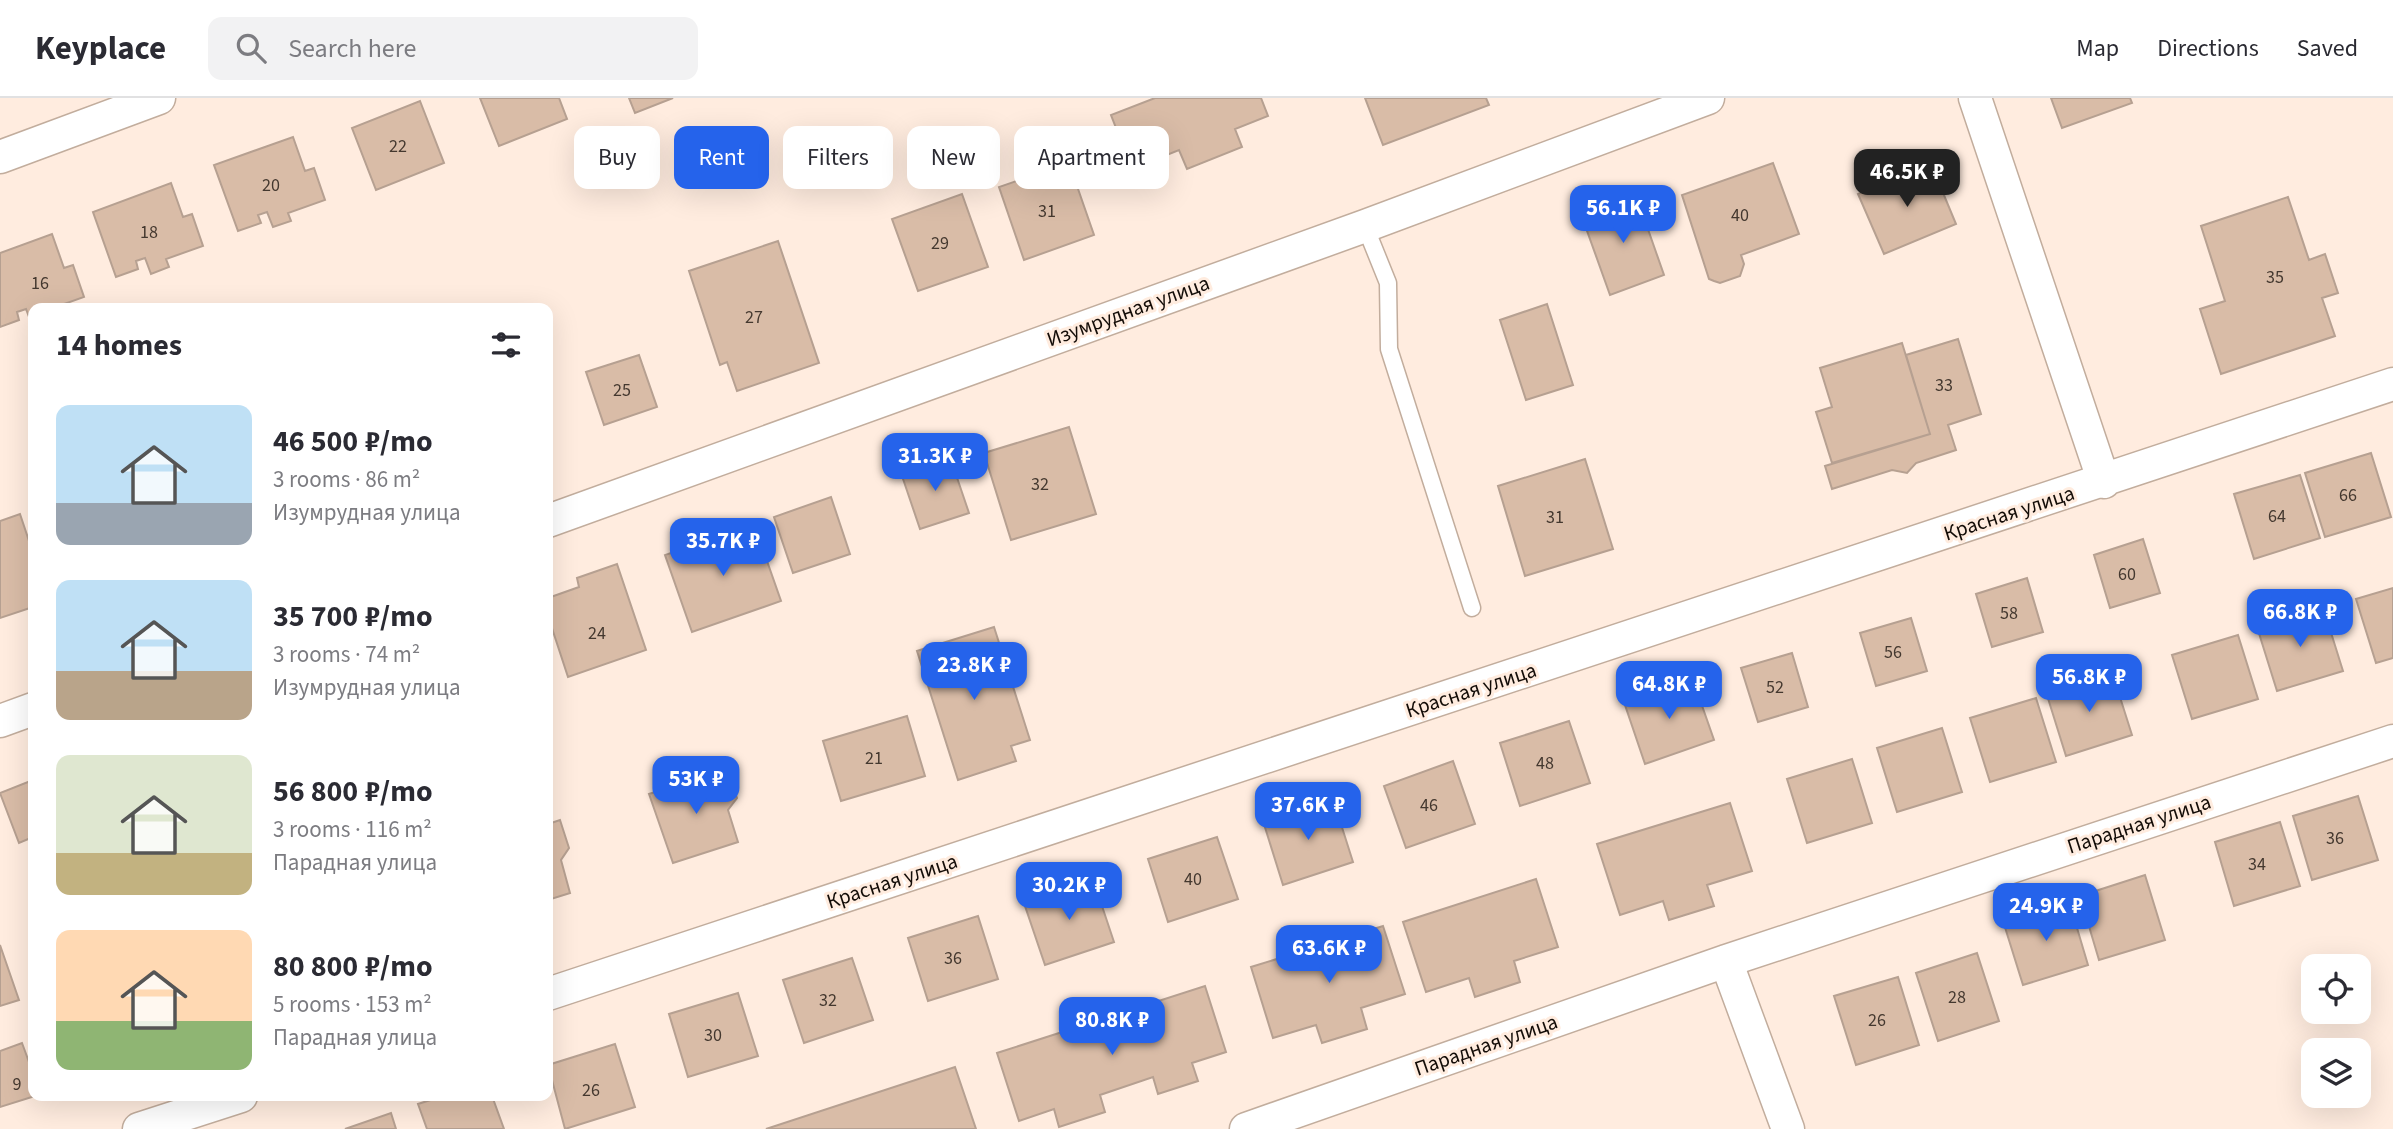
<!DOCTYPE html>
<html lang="en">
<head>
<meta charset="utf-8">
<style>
  body { margin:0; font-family:"Source Sans 3",sans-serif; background:#f2f2f3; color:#2b2b33; height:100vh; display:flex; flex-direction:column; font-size:26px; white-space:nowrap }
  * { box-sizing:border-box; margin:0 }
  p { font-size:23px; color:#7c7c81 }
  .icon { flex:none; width:38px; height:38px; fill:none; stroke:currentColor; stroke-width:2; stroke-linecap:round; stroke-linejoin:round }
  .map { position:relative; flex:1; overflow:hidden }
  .side { position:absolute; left:28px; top:205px; width:525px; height:798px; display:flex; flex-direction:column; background:#fff; border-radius:14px; box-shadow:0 7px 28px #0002 }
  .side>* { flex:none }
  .banner { position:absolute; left:574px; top:28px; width:665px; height:63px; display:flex; gap:14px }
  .buttons { position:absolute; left:2301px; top:856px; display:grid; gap:14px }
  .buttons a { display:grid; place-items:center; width:70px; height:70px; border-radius:14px; background:#fff; box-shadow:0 7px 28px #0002; font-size:35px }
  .price { position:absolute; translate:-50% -60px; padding:0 16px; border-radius:14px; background:#2563eb; color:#fff; font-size:23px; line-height:46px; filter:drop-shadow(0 2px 4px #0008) }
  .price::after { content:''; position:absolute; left:50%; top:42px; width:21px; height:16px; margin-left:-10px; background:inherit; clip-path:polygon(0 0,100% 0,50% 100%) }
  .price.current { background:#222; color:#fff }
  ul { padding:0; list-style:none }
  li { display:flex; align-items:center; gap:21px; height:175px; padding:0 28px }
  li span { display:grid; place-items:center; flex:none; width:196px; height:140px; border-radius:14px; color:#555 }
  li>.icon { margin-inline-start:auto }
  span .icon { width:84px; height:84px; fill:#fffc; stroke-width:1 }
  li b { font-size:30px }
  h2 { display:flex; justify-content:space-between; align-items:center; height:84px; padding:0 28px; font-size:30px }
  .chip { padding:0 24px; border-radius:14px; background:#fff; box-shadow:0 7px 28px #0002; font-size:24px; line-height:63px }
  .chip.current { background:#2563eb; color:#fff }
  header { display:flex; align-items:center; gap:42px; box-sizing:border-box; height:98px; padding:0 35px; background:#fff; border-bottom:2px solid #e1e1e2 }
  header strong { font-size:33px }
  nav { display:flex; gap:38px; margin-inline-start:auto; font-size:24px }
  .search { width:490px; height:63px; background:#f2f2f3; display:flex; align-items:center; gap:18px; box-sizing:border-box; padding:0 24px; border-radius:14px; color:#7c7c81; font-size:26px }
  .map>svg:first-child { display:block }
  .building { fill:#d9bca7; stroke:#b6a091; stroke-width:2 }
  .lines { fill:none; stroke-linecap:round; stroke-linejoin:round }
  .lane-casing { stroke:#c2ad9d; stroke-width:19 }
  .street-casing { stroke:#c2ad9d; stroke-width:35 }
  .lane { stroke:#fff; stroke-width:16 }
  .street { stroke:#fff; stroke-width:32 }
  .labels { text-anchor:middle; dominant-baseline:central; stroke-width:6; stroke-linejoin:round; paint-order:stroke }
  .number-label { font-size:18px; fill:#44382f }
  .street-label { font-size:21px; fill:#130c07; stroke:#ffecdf }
</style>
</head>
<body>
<header>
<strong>Keyplace</strong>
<div class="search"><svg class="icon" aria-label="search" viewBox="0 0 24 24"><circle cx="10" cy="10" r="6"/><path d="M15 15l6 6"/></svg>Search here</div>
<nav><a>Map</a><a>Directions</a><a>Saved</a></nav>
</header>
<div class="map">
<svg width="2393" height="1031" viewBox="0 0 2393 1031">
  <rect width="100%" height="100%" fill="#ffecdf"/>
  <path class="building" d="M480 0H559L567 21 499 48Z
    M629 0H673L635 15Z
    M1155 0H1261L1268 18 1235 31 1242 49 1187 71 1179 52 1132 71 1111 17Z
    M1365 0H1486L1489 7 1383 47Z
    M2051 0H2130L2132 5 2062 30Z
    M420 3 444 65 376 92 352 30Z
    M293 39 305 73 314 70 325 102 288 115 291 123 273 129 267 114 258 117 261 125 238 133 214 67Z
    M1069 65 1094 137 1024 162 999 89Z
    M1773 65 1799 136 1741 157 1744 166 1740 178 1720 185 1714 183 1709 181 1682 97Z
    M1931 66 1956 126 1884 156 1858 96Z
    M171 85 183 119 192 116 203 148 166 161 169 169 151 176 145 160 136 163 138 171 116 179 93 114Z
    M962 96 988 169 918 193 892 121Z
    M1636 97 1664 177 1610 197 1581 116Z
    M2288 99 2309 162 2325 156 2338 195 2322 200 2335 238 2221 276 2200 211 2225 203 2201 128Z
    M52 136 64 170 73 167 84 199 53 210H33L32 227 26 211 17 214 19 222 0 229V155Z
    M778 143 819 265 737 293 727 264 720 267 689 173Z
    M1547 206 1573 287 1526 302 1500 222Z
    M1958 241 1981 316 1948 327 1956 352 1916 365 1907 375 1892 372 1832 391 1825 368 1930 336 1906 257Z
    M1902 245 1930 336 1832 365 1816 314 1832 309 1820 270Z
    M639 257 657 309 604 327 586 274Z
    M1069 329 1096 416 1011 442 984 355Z
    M2371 355 2391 419 2325 439 2305 375Z
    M950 359 969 415 920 431 901 375Z
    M1585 361 1613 451 1525 478 1498 388Z
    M2300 377 2320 440 2254 461 2234 396Z
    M831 399 850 456 793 475 774 419Z
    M20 416 33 455V509L0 520V423Z
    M754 426 781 503 692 534 665 457Z
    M2143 441 2160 495 2110 510 2094 457Z
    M617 466 646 552 568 579 548 518V500L579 489 577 480Z
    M2027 480 2043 534 1992 549 1976 496Z
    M2393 490V560L2376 565 2356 501Z
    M2323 509 2343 573 2277 593 2257 529Z
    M1911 520 1927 573 1876 588 1860 535Z
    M994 529 1030 642 1011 648 1016 663 958 682 917 553Z
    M2238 537 2258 601 2192 621 2172 557Z
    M1792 555 1808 609 1758 624 1741 570Z
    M2112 574 2132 637 2066 658 2046 594Z
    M1692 579 1714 642 1645 666 1624 604Z
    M2036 600 2056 664 1990 684 1970 620Z
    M907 618 925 678 841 703 823 643Z
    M1569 623 1590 685 1520 708 1500 645Z
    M1942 630 1962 694 1897 714 1877 650Z
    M1852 661 1872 725 1807 745 1787 681Z
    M1453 663 1475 726 1406 750 1384 688Z
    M727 672 737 700 728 712 738 744 673 765 649 696Z
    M33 682V739L19 745 0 695Z
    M2358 698 2378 762 2312 782 2293 718Z
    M1333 701 1353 764 1283 787 1263 723Z
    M1730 705 1752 773 1707 787 1714 808 1669 822 1663 803 1620 817 1597 746Z
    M560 722 569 750 561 762 570 795 548 802V726Z
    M2280 724 2300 788 2234 808 2215 744Z
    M1217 739 1238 801 1168 824 1148 761Z
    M2145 777 2165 842 2099 862 2080 798Z
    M1093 781 1114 844 1045 867 1024 805Z
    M1536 781 1558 849 1514 863 1520 884 1475 899 1469 880 1426 894 1403 824Z
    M2069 803 2088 867 2023 887 2003 823Z
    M978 818 998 881 928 903 908 840Z
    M1383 828 1405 896 1361 910 1367 931 1322 945 1316 927 1273 940 1251 869Z
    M0 847 19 902 0 908Z
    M1977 855 1999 923 1938 943 1916 875Z
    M852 860 873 922 804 945 783 882Z
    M1898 879 1919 947 1856 967 1834 898Z
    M1205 888 1226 954 1192 965 1198 983 1158 996 1153 979 1100 997 1105 1014 1059 1029 1054 1011 1019 1023 997 955Z
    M738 895 758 958 688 979 669 916Z
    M22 945 33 975 35 998 0 1009V953Z
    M615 946 635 1009 565 1031 548 967Z
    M955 969 976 1031H766Z
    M443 998H492L504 1031H427L418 1006Z
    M391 1015 396 1031H345Z"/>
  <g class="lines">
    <g class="lane-casing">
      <path id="lane" d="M1365 128 1388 185 1389 251 1472 510"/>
    </g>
    <g class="street-casing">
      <path id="street" d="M1975 0 2104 384
        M0 59 159 0
        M548 423 1365 128 1708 0
        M0 623 33 611
        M1726 863 1788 1031
        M548 896 2393 286
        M139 1031 241 998
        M1246 1031 1726 863 2393 643"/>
    </g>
    <use href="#lane" class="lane"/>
    <use href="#street" class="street"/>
  </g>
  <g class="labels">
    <g class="number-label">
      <text x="398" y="48">22</text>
      <text x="271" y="87">20</text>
      <text x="1047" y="113">31</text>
      <text x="1740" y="117">40</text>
      <text x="149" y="134">18</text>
      <text x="940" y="145">29</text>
      <text x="2275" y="179">35</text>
      <text x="40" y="185">16</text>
      <text x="754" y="219">27</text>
      <text x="1944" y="287">33</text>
      <text x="622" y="292">25</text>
      <text x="1040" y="386">32</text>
      <text x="2348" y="397">66</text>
      <text x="2277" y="418">64</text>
      <text x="1555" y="419">31</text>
      <text x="2127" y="476">60</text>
      <text x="2009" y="515">58</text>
      <text x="597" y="535">24</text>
      <text x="1893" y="554">56</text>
      <text x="1775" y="589">52</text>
      <text x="874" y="660">21</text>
      <text x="1545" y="665">48</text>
      <text x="1429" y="707">46</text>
      <text x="2335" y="740">36</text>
      <text x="2257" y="766">34</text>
      <text x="1193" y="781">40</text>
      <text x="953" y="860">36</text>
      <text x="1957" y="899">28</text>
      <text x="828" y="902">32</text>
      <text x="1877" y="922">26</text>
      <text x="713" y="937">30</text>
      <text x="17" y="986">9</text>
      <text x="591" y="992">26</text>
    </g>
    <g class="street-label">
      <text transform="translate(1128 213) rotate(-20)">Изумрудная улица</text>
      <text transform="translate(2009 415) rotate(-18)">Красная улица</text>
      <text transform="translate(1471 592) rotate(-18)">Красная улица</text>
      <text transform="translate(2139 726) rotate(-18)">Парадная улица</text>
      <text transform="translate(892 783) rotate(-18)">Красная улица</text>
      <text transform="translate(1486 947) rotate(-19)">Парадная улица</text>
    </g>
  </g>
</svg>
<div class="buttons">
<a><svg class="icon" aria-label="locate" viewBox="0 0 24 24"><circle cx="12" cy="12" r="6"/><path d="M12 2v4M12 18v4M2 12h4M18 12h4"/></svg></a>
<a><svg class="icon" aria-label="layers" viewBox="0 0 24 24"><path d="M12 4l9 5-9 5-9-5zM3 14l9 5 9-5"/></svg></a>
</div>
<b class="price current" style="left:1907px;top:111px">46.5K ₽</b>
<b class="price" style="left:1623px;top:147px">56.1K ₽</b>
<b class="price" style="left:935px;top:395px">31.3K ₽</b>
<b class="price" style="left:723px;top:480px">35.7K ₽</b>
<b class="price" style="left:2300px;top:551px">66.8K ₽</b>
<b class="price" style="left:974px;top:604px">23.8K ₽</b>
<b class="price" style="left:2089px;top:616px">56.8K ₽</b>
<b class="price" style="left:1669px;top:623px">64.8K ₽</b>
<b class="price" style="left:696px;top:718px">53K ₽</b>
<b class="price" style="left:1308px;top:744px">37.6K ₽</b>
<b class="price" style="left:1069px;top:824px">30.2K ₽</b>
<b class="price" style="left:2046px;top:845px">24.9K ₽</b>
<b class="price" style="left:1329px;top:887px">63.6K ₽</b>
<b class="price" style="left:1112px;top:959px">80.8K ₽</b>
<div class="banner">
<a class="chip">Buy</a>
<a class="chip current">Rent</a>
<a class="chip">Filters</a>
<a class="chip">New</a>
<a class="chip">Apartment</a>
</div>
<section class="side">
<h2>14 homes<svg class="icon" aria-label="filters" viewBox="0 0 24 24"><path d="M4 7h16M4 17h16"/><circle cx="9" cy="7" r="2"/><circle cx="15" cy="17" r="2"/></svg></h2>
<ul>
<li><span style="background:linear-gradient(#bfe0f5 70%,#9aa5b1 0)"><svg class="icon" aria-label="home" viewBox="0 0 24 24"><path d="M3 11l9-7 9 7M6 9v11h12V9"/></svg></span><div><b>46 500 ₽/mo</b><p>3 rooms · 86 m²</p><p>Изумрудная улица</p></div></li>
<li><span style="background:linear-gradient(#bfe0f5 65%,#b9a48a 0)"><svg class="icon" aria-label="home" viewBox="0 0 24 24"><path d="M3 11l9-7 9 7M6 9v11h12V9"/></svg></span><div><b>35 700 ₽/mo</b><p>3 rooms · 74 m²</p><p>Изумрудная улица</p></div></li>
<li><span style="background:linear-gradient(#dfe7d0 70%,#c2b280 0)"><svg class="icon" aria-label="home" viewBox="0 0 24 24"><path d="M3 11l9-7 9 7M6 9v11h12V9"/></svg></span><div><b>56 800 ₽/mo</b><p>3 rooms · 116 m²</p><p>Парадная улица</p></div></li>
<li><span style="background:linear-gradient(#ffd9b3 65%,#8fb573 0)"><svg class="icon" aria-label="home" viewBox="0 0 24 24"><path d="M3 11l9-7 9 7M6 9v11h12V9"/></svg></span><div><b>80 800 ₽/mo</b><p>5 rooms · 153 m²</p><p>Парадная улица</p></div></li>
</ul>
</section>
</div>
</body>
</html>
